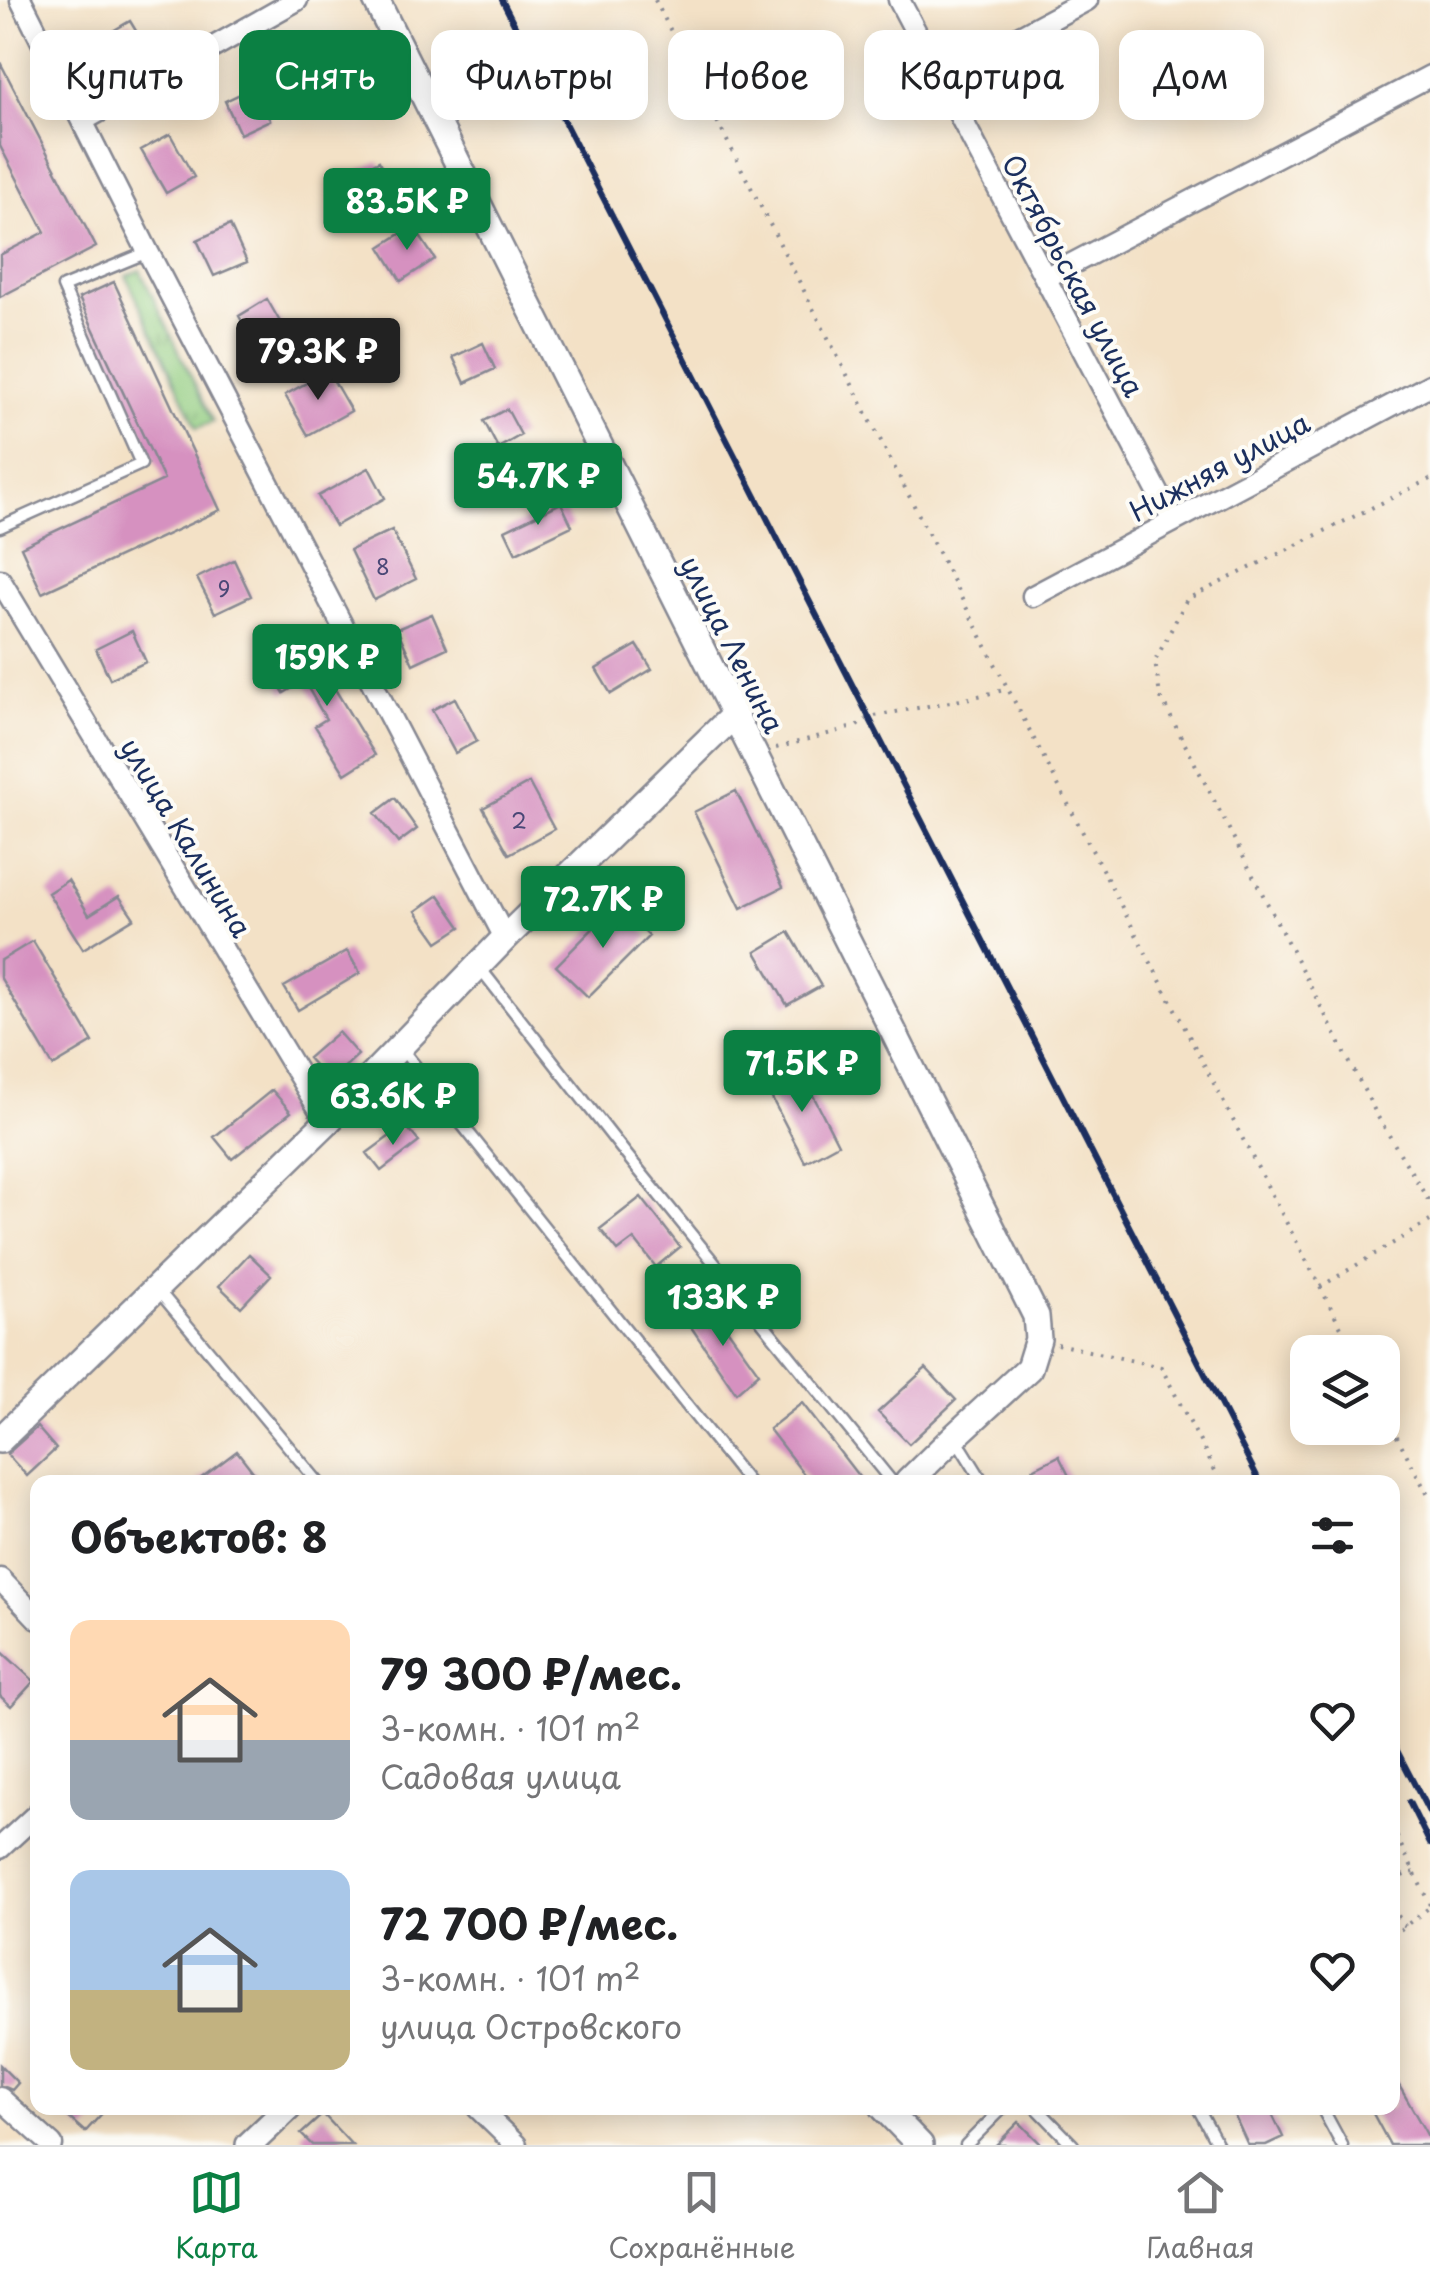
<!DOCTYPE html>
<html lang="ru">
<head>
<meta charset="utf-8">
<style>
  body { margin:0; font-family:"Playpen Sans",sans-serif; background:#f6f6f6; color:#202124; height:100vh; display:flex; flex-direction:column; font-size:38px; white-space:nowrap }
  * { box-sizing:border-box; margin:0 }
  p { font-size:32px; color:#757577 }
  .icon { flex:none; width:55px; height:55px; fill:none; stroke:currentColor; stroke-width:2; stroke-linecap:round; stroke-linejoin:round }
  .map { position:relative; flex:1; overflow:hidden }
  .drawer { position:absolute; left:30px; top:1475px; width:1370px; height:640px; display:flex; flex-direction:column; background:#fff; border-radius:20px; box-shadow:0 5px 25px #0003 }
  .drawer>* { flex:none }
  .banner { position:absolute; left:30px; top:30px; width:1370px; height:90px; display:flex; gap:20px }
  .controls { position:absolute; left:1290px; top:1335px; display:grid; gap:20px }
  .controls a { display:grid; place-items:center; width:110px; height:110px; border-radius:20px; background:#fff; box-shadow:0 5px 25px #0003; font-size:50px }
  .price { position:absolute; translate:-50% -85px; padding:0 22px; border-radius:10px; background:#0b8043; color:#fff; font-size:32px; line-height:65px; filter:drop-shadow(0 2px 5px #0008) }
  .price::after { content:''; position:absolute; left:50%; top:60px; width:30px; height:22px; margin-left:-15px; background:inherit; clip-path:polygon(0 0,100% 0,50% 100%) }
  .price.active { background:#222; color:#fff }
  ul { padding:0; list-style:none }
  li { display:flex; align-items:center; gap:30px; height:250px; padding:0 40px }
  li span { display:grid; place-items:center; flex:none; width:280px; height:200px; border-radius:20px; color:#555 }
  li>.icon { margin-inline-start:auto }
  span .icon { width:120px; height:120px; fill:#fffc; stroke-width:1 }
  li b { font-size:42px }
  h2 { display:flex; justify-content:space-between; align-items:center; height:120px; padding:0 40px; font-size:42px }
  .chip { padding:0 35px; border-radius:20px; background:#fff; box-shadow:0 5px 25px #0003; font-size:35px; line-height:90px }
  .chip.active { background:#0b8043; color:#fff }
  .tab-bar { display:flex; justify-content:space-around; align-items:center; height:140px; border-top:2px solid #e0e0e0; background:#fff; font-size:28px; color:#757577 }
  .tab-bar a { display:grid; justify-items:center; gap:5px }
  .tab-bar .active { color:#0b8043 }
  .map>svg:first-child { display:block }
  .park { fill:url(#park-tufts); stroke:#567e6f; stroke-width:2.5 }
  .building { fill:#d691c0 }
  .lines { fill:none; stroke-linecap:round; stroke-linejoin:round }
  .service-casing { stroke:#878892; stroke-width:15 }
  .minor-casing { stroke:#878892; stroke-width:25 }
  .tertiary-casing { stroke:#878892; stroke-width:30 }
  .path { stroke:#878892; stroke-width:4; stroke-dasharray:2.5 8; stroke-linecap:butt }
  .service { stroke:#fff; stroke-width:10 }
  .minor { stroke:#fff; stroke-width:20 }
  .tertiary { stroke:#fff; stroke-width:25 }
  .rail { stroke:#1b2f5e; stroke-width:6 }
  .labels { text-anchor:middle; dominant-baseline:central; stroke-width:8; stroke-linejoin:round; paint-order:stroke }
  .number-label { font-size:22px; fill:#4a4876 }
  .street-label { font-size:28px; fill:#1b2f5e; stroke:#fdfcf7 }
</style>
</head>
<body>
<div class="map">
<svg width="1430" height="2145" viewBox="0 0 1430 2145">
  <defs>
    <pattern id="park-tufts" width="24" height="20" patternUnits="userSpaceOnUse" patternTransform="scale(2.5)"><rect width="24" height="20" fill="#92cc80"/><path d="M3 7l-1-3M5 7V3M7 7l1-3M15 17l-1-3M17 17v-4M19 17l1-3" fill="none" stroke="#76a66c"/></pattern>
  </defs>
  <rect width="100%" height="100%" fill="#fdfcf7"/>
  <filter id="ink" filterUnits="userSpaceOnUse"><feTurbulence type="fractalNoise" baseFrequency=".01" numOctaves="2"/><feDisplacementMap in="SourceGraphic" scale="20" xChannelSelector="R" yChannelSelector="G"/><feConvolveMatrix kernelMatrix="1 2 1 2 8 2 1 2 1" color-interpolation-filters="sRGB"/></filter>
  <filter id="wash" filterUnits="userSpaceOnUse"><feTurbulence type="fractalNoise" baseFrequency=".0048" numOctaves="4" result="noise"/><feDisplacementMap in="SourceGraphic" scale="40" xChannelSelector="R" yChannelSelector="G"/><feGaussianBlur stdDeviation="2.25" result="paint"/><feColorMatrix in="noise" values="0 0 0 0 0 0 0 0 0 0 0 0 0 0 0 0 0 1.4 0 .05"/><feComposite in="paint" operator="in"/></filter>
  <g filter="url(#wash)">
    <rect width="100%" height="100%" fill="#f3e1c6"/>
    <path class="park" d="M140 270 213 422 197 428 126 276Z"/>
    <g id="blocks">
      <path class="building" d="M130 21 150 54 102 83 82 49Z
        M321 46 340 87 302 104 283 63Z
        M0 62 96 247 0 297V255L45 232 0 146Z
        M255 87 270 120 240 134 225 101Z
        M170 134 194 177 166 193 141 150Z
        M379 161 391 188 359 202 348 176Z
        M230 225 247 262 214 276 197 240Z
        M413 226 435 259 401 281 380 247Z
        M114 282 220 510 42 593 21 547 164 480 79 298Z
        M267 299 295 348 267 365 239 316Z
        M483 343 495 369 465 383 453 357Z
        M328 371 351 411 308 435 285 395Z
        M507 409 521 435 498 448 484 421Z
        M369 468 385 498 335 526 318 496Z
        M561 503 572 526 516 553 505 530Z
        M392 530 416 579 374 600 350 550Z
        M234 560 251 596 215 613 197 578Z
        M432 614 447 648 413 664 397 629Z
        M132 631 146 662 110 679 96 649Z
        M307 643 375 755 345 774 315 726 326 719 304 681 284 693 274 676 289 667 283 656Z
        M637 645 652 669 611 694 596 669Z
        M455 698 477 741 455 753 432 710Z
        M529 783 554 829 509 854 483 808Z
        M736 791 783 887 741 908 694 812Z
        M395 798 417 829 398 843 375 813Z
        M68 880 89 915 119 896 134 918 83 949 48 893Z
        M439 895 461 927 438 942 416 911Z
        M617 904 649 936 588 997 556 966Z
        M789 932 821 986 787 1005 756 952Z
        M33 941 93 1042 53 1066 0 977V961Z
        M347 951 360 973 298 1010 284 987Z
        M338 1032 358 1055 329 1081 308 1058Z
        M799 1068 838 1144 805 1162 765 1085Z
        M272 1090 291 1112 232 1159 214 1137Z
        M405 1125 419 1142 381 1171 367 1153Z
        M641 1197 680 1247 656 1267 634 1239 618 1251 600 1229Z
        M249 1254 271 1275 241 1307 219 1286Z
        M711 1306 759 1373 736 1393 687 1321Z
        M926 1368 956 1400 909 1444 878 1412Z
        M802 1403 863 1482H810L769 1429Z
        M37 1427 56 1449 27 1476 7 1454Z
        M237 1451 261 1482H196Z
        M1059 1456 1072 1482H1040L1033 1469Z
        M0 1650 34 1681 11 1706 0 1696Z
        M0 2065 18 2083 12 2090 0 2085Z
        M1392 2073 1430 2140V2145H1390L1370 2108H1392Z
        M75 2108H107L85 2132 67 2116Z
        M1231 2108H1269L1283 2137 1266 2145H1248Z
        M323 2114 352 2145H312L301 2134Z
        M1019 2122 1042 2145H996Z"/>
    </g>
  </g>
  <g filter="url(#ink)">
    <use href="#blocks" fill-opacity="0" stroke="#878892" stroke-width="2.5"/>
    <g class="lines">
      <g class="service-casing">
        <path id="service" d="M0 527 141 464 63 287 148 252
          M480 968 625 1153 892 1482
          M400 1047 748 1482
          M157 1289 318 1482
          M955 1437 983 1482
          M1037 2108 1073 2145
          M1198 2108 1218 2145
          M1322 2108 1342 2145
          M966 2145 1003 2108"/>
      </g>
      <g class="minor-casing">
        <path id="minor" d="M21 0 148 252 505 938
          M899 0 1173 521
          M940 79 1087 0
          M82 121 297 0
          M1045 278 1430 76
          M0 580 327 1122
          M1033 596 1430 385
          M0 1579 38 1619
          M0 1848 38 1813
          M0 2098 52 2145
          M478 2108 516 2145"/>
      </g>
      <g class="tertiary-casing">
        <path id="tertiary" d="M376 0 1036 1316 1038 1339 1029 1368 954 1437 908 1482
          M0 1440 327 1122 505 938 734 715
          M884 2108 920 2145
          M249 2145 288 2108"/>
      </g>
      <path class="path" d="M655 0 1008 689 1354 1352
        M1430 479 1187 599 1155 661 1160 696 1378 1117 1430 1203
        M776 748 857 726 869 717 966 699 1008 689
        M1320 1287 1430 1221
        M1057 1344 1161 1367 1221 1482
        M1382 1408 1430 1499
        M1392 1827 1430 1905
        M1392 1879 1414 1872
        M1392 1907 1405 1926
        M1392 1936 1430 1907"/>
      <use href="#service" class="service"/>
      <use href="#minor" class="minor"/>
      <use href="#tertiary" class="tertiary"/>
      <path class="rail" d="M502 0 1260 1482
        M1392 1741 1430 1814
        M1409 1802 1430 1844"/>
    </g>
  </g>
  <g class="labels">
    <g class="number-label">
      <text x="383" y="565">8</text>
      <text x="224" y="587">9</text>
      <text x="519" y="819">2</text>
    </g>
    <g class="street-label">
      <text transform="translate(1074 275) rotate(62)">Октябрьская улица</text>
      <text transform="translate(1219 466) rotate(-28)">Нижняя улица</text>
      <text transform="translate(733 644) rotate(63)">улица Ленина</text>
      <text transform="translate(187 837) rotate(59)">улица Калинина</text>
    </g>
  </g>
</svg>
<div class="controls">
<a><svg class="icon" aria-label="layers" viewBox="0 0 24 24"><path d="M12 4l9 5-9 5-9-5zM3 14l9 5 9-5"/></svg></a>
</div>
<b class="price" style="left:407px;top:253px">83.5K ₽</b>
<b class="price active" style="left:318px;top:403px">79.3K ₽</b>
<b class="price" style="left:538px;top:528px">54.7K ₽</b>
<b class="price" style="left:327px;top:709px">159K ₽</b>
<b class="price" style="left:603px;top:951px">72.7K ₽</b>
<b class="price" style="left:802px;top:1115px">71.5K ₽</b>
<b class="price" style="left:393px;top:1148px">63.6K ₽</b>
<b class="price" style="left:723px;top:1349px">133K ₽</b>
<div class="banner">
<a class="chip">Купить</a>
<a class="chip active">Снять</a>
<a class="chip">Фильтры</a>
<a class="chip">Новое</a>
<a class="chip">Квартира</a>
<a class="chip">Дом</a>
</div>
<section class="drawer">
<h2>Объектов: 8<svg class="icon" aria-label="filters" viewBox="0 0 24 24"><path d="M4 7h16M4 17h16"/><circle cx="9" cy="7" r="2"/><circle cx="15" cy="17" r="2"/></svg></h2>
<ul>
<li><span style="background:linear-gradient(#ffd9b3 60%,#9aa5b1 0)"><svg class="icon" aria-label="home" viewBox="0 0 24 24"><path d="M3 11l9-7 9 7M6 9v11h12V9"/></svg></span><div><b>79 300 ₽/мес.</b><p>3-комн. · 101 m²</p><p>Садовая улица</p></div><svg class="icon" aria-label="heart" viewBox="0 0 24 24"><path d="M12 20l-8-8c-3-5 5-10 8-4 3-6 11-1 8 4z"/></svg></li>
<li><span style="background:linear-gradient(#a9c7e8 60%,#c2b280 0)"><svg class="icon" aria-label="home" viewBox="0 0 24 24"><path d="M3 11l9-7 9 7M6 9v11h12V9"/></svg></span><div><b>72 700 ₽/мес.</b><p>3-комн. · 101 m²</p><p>улица Островского</p></div><svg class="icon" aria-label="heart" viewBox="0 0 24 24"><path d="M12 20l-8-8c-3-5 5-10 8-4 3-6 11-1 8 4z"/></svg></li>
</ul>
</section>
</div>
<nav class="tab-bar">
<a class="active"><svg class="icon" aria-label="map" viewBox="0 0 24 24"><path d="M3 6l6-2 6 2 6-2v14l-6 2-6-2-6 2zM9 4v14M15 6v14"/></svg>Карта</a>
<a><svg class="icon" aria-label="saved" viewBox="0 0 24 24"><path d="M7 4h10v16l-5-4-5 4z"/></svg>Сохранённые</a>
<a><svg class="icon" aria-label="home" viewBox="0 0 24 24"><path d="M3 11l9-7 9 7M6 9v11h12V9"/></svg>Главная</a>
</nav>
</body>
</html>
